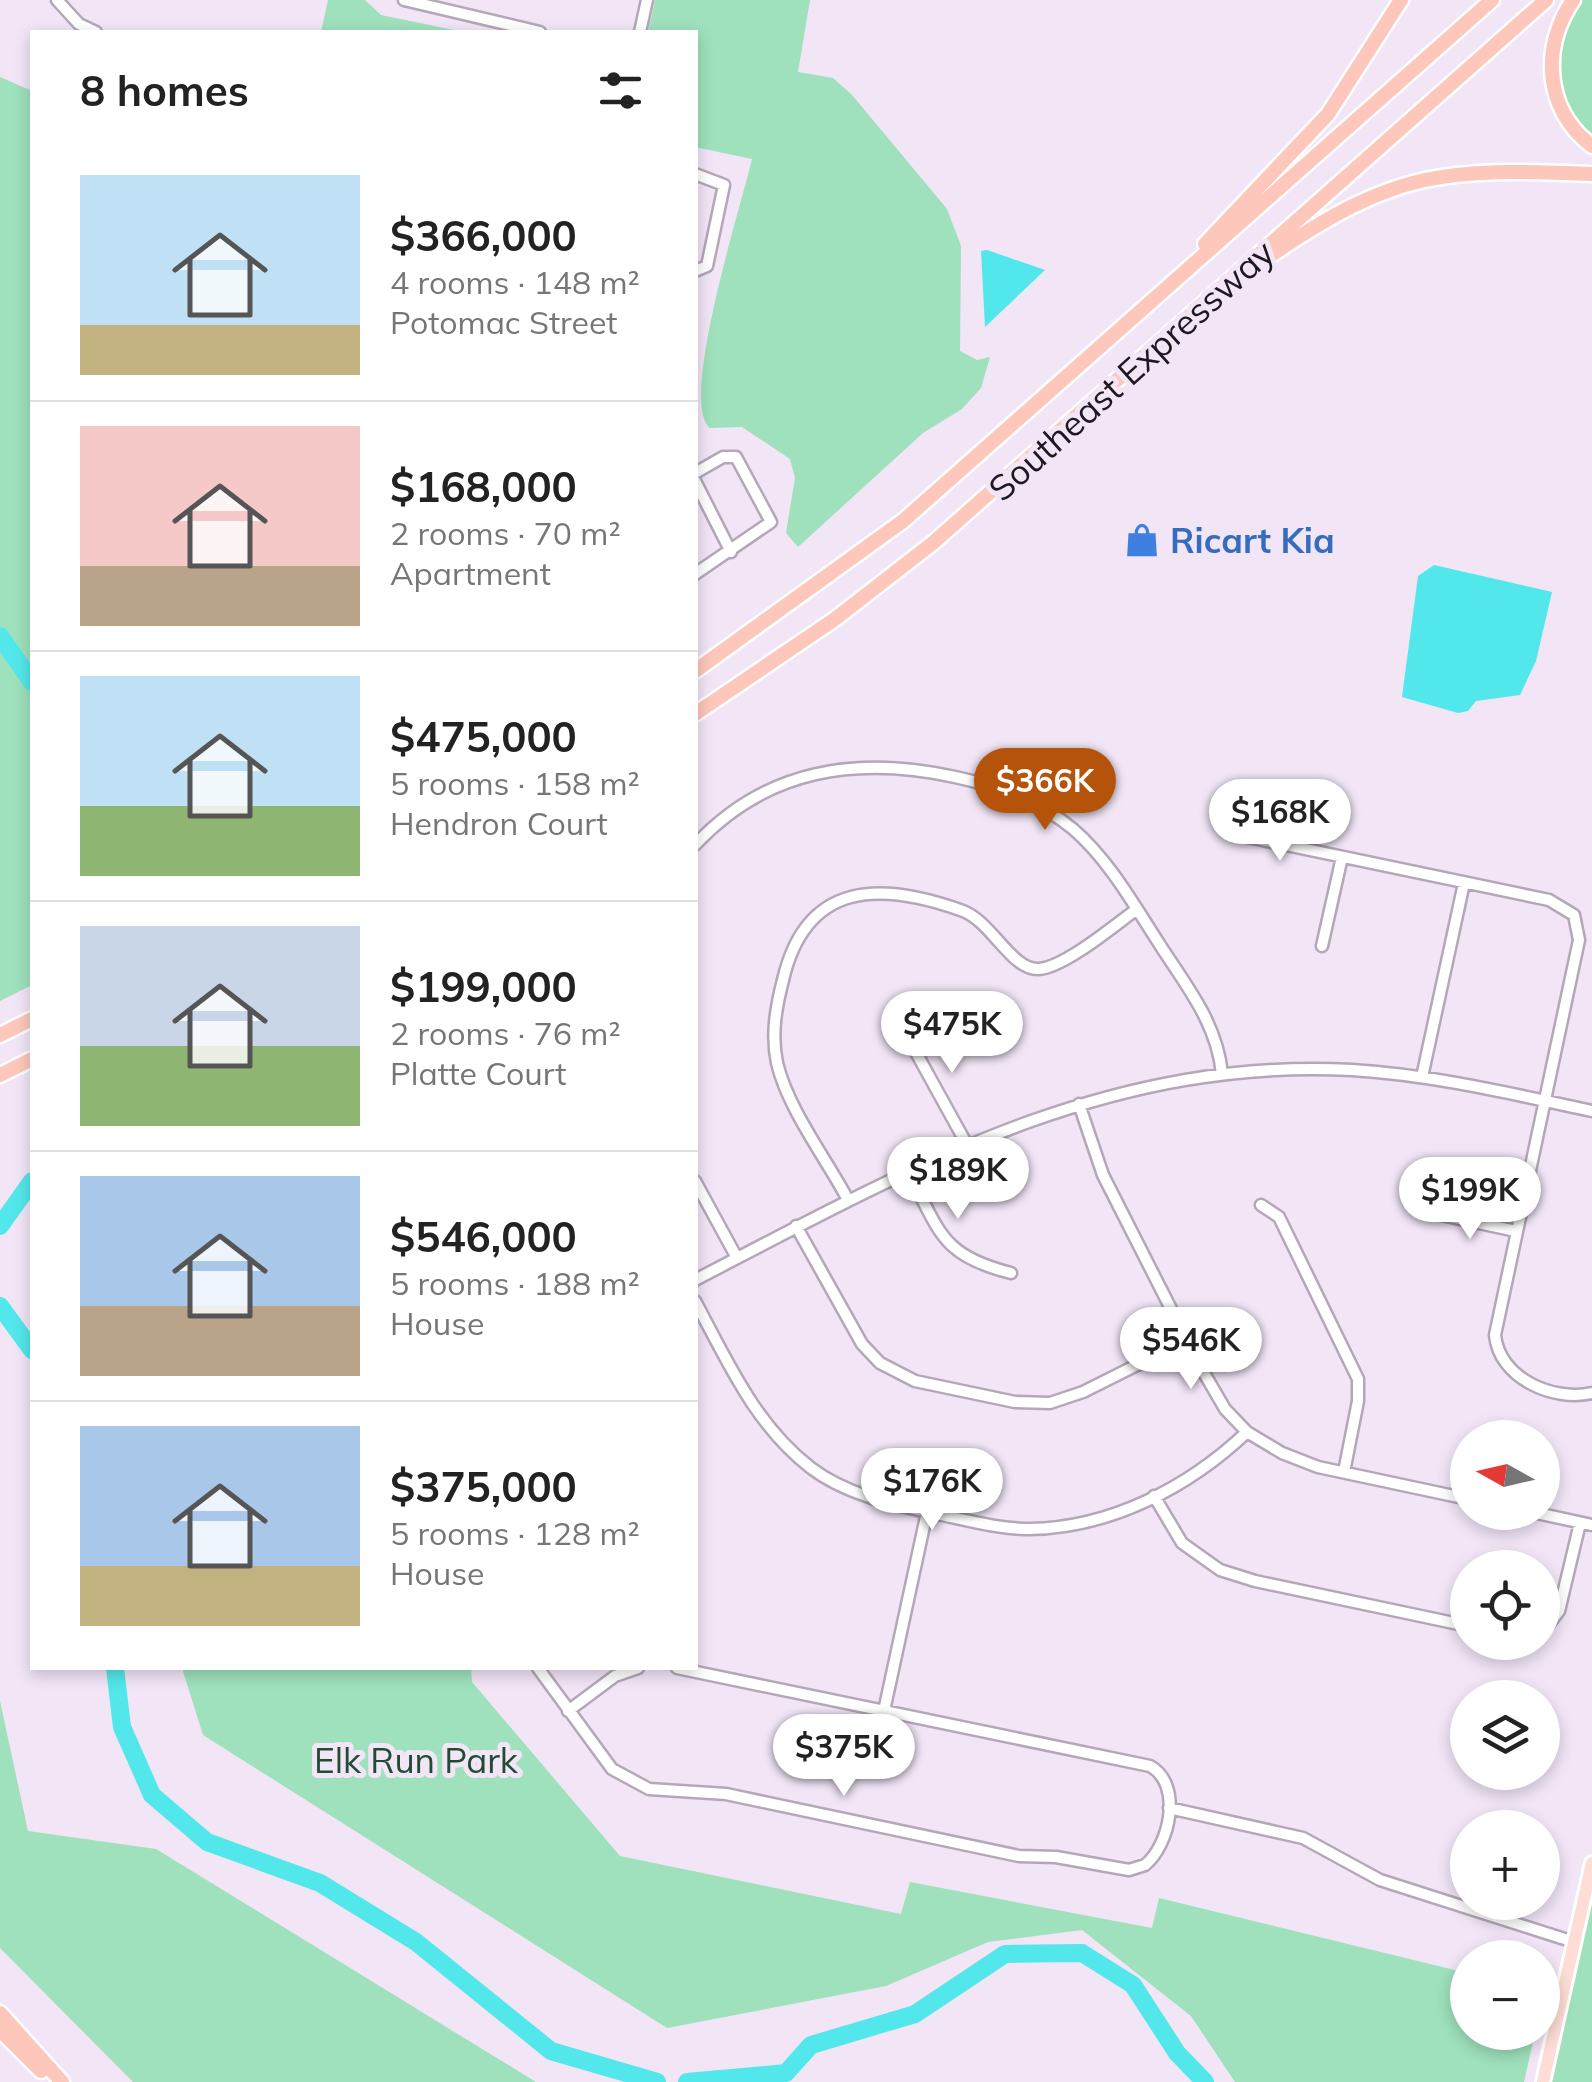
<!DOCTYPE html>
<html lang="en">
<head>
<meta charset="utf-8">
<style>
  body { margin:0; font-family:Mulish,sans-serif; background:#f2f2f2; color:#222; height:100vh; display:flex; flex-direction:column; font-size:38px; white-space:nowrap }
  * { box-sizing:border-box; margin:0 }
  p { font-size:32px; color:#767676 }
  .icon { flex:none; width:55px; height:55px; fill:none; stroke:currentColor; stroke-width:2; stroke-linecap:round; stroke-linejoin:round }
  .map { position:relative; flex:1; overflow:hidden }
  .details { position:absolute; left:30px; top:30px; width:668px; height:1640px; display:flex; flex-direction:column; background:#fff; border-radius:0px; box-shadow:0 5px 15px #0003 }
  .details>* { flex:none }
  .needle { width:65px; rotate:278deg }
  .buttons { position:absolute; left:1450px; top:1420px; display:grid; gap:20px }
  .buttons a { display:grid; place-items:center; width:110px; height:110px; border-radius:50%; background:#fff; box-shadow:0 5px 15px #0003; font-size:50px }
  .price { position:absolute; translate:-50% -85px; padding:0 22px; border-radius:35px; background:#fff; color:#222; font-size:32px; line-height:65px; filter:drop-shadow(0 2px 5px #0008) }
  .price::after { content:''; position:absolute; left:50%; top:60px; width:30px; height:22px; margin-left:-15px; background:inherit; clip-path:polygon(0 0,100% 0,50% 100%) }
  .price.on { background:#b45309; color:#fff }
  ul { padding:0; list-style:none }
  li { display:flex; align-items:center; gap:30px; height:250px; padding:0 50px }
  li+li { border-top:2px solid #e0e0e0 }
  li span { display:grid; place-items:center; flex:none; width:280px; height:200px; border-radius:0px; color:#555 }
  li>.icon { margin-inline-start:auto }
  span .icon { width:120px; height:120px; fill:#fffc; stroke-width:1 }
  li b { font-size:42px }
  h2 { display:flex; justify-content:space-between; align-items:center; height:120px; padding:0 50px; font-size:42px }
  .map>svg:first-child { display:block }
  .green { fill:#9ee1bc }
  .water { fill:#52e7ea }
  .lines { fill:none; stroke-linecap:round; stroke-linejoin:round }
  .stream { stroke:#52e7ea; stroke-width:2.5 }
  .river { stroke:#52e7ea; stroke-width:18 }
  .minor-casing { stroke:#b4a8b8; stroke-width:15 }
  .major-casing { stroke:#fff; stroke-width:18 }
  .highway-casing { stroke:#fff; stroke-width:19 }
  .minor { stroke:#fff; stroke-width:10 }
  .major { stroke:#feddd6; stroke-width:12 }
  .highway { stroke:#fdc7bb; stroke-width:14 }
  .labels { text-anchor:middle; dominant-baseline:central; stroke-width:10; stroke-linejoin:round; paint-order:stroke }
  .street-label { font-size:35px; fill:#1d181e; stroke:#f1e5f6 }
  .shop-label { font-size:35px; font-weight:bold; fill:#366cbe; stroke:#f1e5f6; text-anchor:start }
  .park-label { font-size:35px; fill:#204c36; stroke:#f1e5f6 }
</style>
</head>
<body>
<div class="map">
<svg width="1592" height="2082" viewBox="0 0 1592 2082">
  <rect width="100%" height="100%" fill="#f1e5f6"/>
  <path class="green" d="M328 0H365L381 15 464 32H321Z
    M655 0H810L798 72 833 78 852 95 947 209 961 246 960 351 977 360 990 357 981 388 962 409 923 433 798 547 786 533 795 478 790 459 742 427 710 428C678 403 742 203 752 159L695 147V32H648Z
    M1582 0H1592V138C1549 106 1546 38 1582 0Z
    M0 77 32 91V985L0 1001Z
    M182 1668H471L472 1682 620 1856 901 1914 910 1882 1152 1928 1159 1898 1467 1973 1468 2032 1535 2033 1524 2082H1235L1191 2016 1082 1930 988 1942 886 1986 667 2028 203 1735Z
    M0 1701 28 1831 156 1849 536 2082H133L0 1948Z
    M1592 1892V2082H1551Z"/>
  <path class="water" d="M987 250 1045 270 985 327 981 251Z
    M1434 565 1552 592 1536 661 1520 695 1476 701 1468 711 1458 713 1402 697 1418 576Z"/>
  <g class="lines">
    <path class="stream" d="M0 1215 5 1220"/>
    <path class="river" d="M0 636 32 682
      M0 1226 32 1181
      M0 1306 32 1350
      M115 1668 122 1727 152 1795 207 1842 320 1883 416 1942 551 2051 657 2082
      M687 2082 786 2073 811 2045 915 2014 1005 1954 1082 1953 1133 1985 1177 2053 1205 2082"/>
    <g class="minor-casing">
      <path id="minor" d="M57 0 79 24 96 32
        M404 0 540 32
        M640 32 647 0
        M695 174 724 185 707 266 695 271
        M695 473 723 457H736L771 522 695 574
        M695 481 731 552
        M1243 836 1549 900 1574 915 1579 940 1495 1335C1499 1378 1553 1402 1592 1393
        M695 845C767 768 857 756 955 777 998 786 1039 801 1073 829 1109 860 1134 905 1160 945 1187 987 1217 1023 1222 1074
        M1322 946 1342 857
        M902 1027 966 1143
        M1422 1077 1464 883
        M1079 1104 1103 1175 1200 1366 1225 1409 1247 1432 1282 1453 1318 1467 1468 1499
        M907 1170C940 1230 939 1255 1011 1273
        M695 1181 737 1258
        M847 1198C825 1157 788 1109 777 1063 771 1034 776 1007 783 980 806 881 880 881 963 911 992 922 1012 971 1039 969 1065 967 1115 925 1137 909
        M1261 1205 1279 1217 1358 1379V1401L1344 1472
        M1432 1213 1516 1231
        M796 1226 862 1344 880 1363 915 1381 1015 1402 1050 1403 1083 1392 1187 1340
        M695 1280C907 1170 1104 1057 1352 1070 1434 1075 1513 1094 1592 1111
        M695 1301C728 1362 755 1425 811 1468 845 1494 891 1504 932 1513 963 1519 997 1529 1029 1529 1111 1528 1189 1487 1247 1432
        M1154 1496 1182 1543 1220 1570 1255 1581 1468 1626
        M1532 1512 1592 1525
        M1542 1633 1559 1611 1580 1523
        M538 1668 612 1769 649 1789 726 1794 1019 1856 1056 1857 1129 1870 1145 1865C1170 1845 1183 1784 1150 1766L677 1668
        M568 1711 615 1676 638 1668
        M884 1711 927 1512
        M1169 1808 1303 1838 1380 1880 1574 1942"/>
    </g>
    <g class="major-casing">
      <path id="major" d="M1543 2082 1592 1863"/>
    </g>
    <g class="highway-casing">
      <path id="highway" d="M1573 0C1541 47 1544 110 1592 146
        M1205 244 1328 114 1401 0
        M1270 256C1396 170 1443 168 1592 174
        M695 671 903 521 1492 0
        M695 714 835 619 934 542 1546 0
        M0 1035 32 1019
        M0 1075 32 1059
        M0 2013 62 2082
        M0 2030 41 2071"/>
    </g>
    <use href="#minor" class="minor"/>
    <use href="#major" class="major"/>
    <use href="#highway" class="highway"/>
  </g>
  <defs>
    <g id="shop-bare" transform="scale(2.7)"><path d="M-5-2.5h2.3a2.7 3.5 0 0 1 5.4 0H5L5.5 6h-11ZM-1.5-2.5h3a1.5 2.3 0 0 0-3 0Z" fill="#3f7fe0" stroke="#f1e5f6" stroke-width="2.5" paint-order="stroke"/></g>
  </defs>
  <g fill-rule="evenodd">
    <use href="#shop-bare" x="1142" y="540"/>
  </g>
  <g class="labels">
    <g class="street-label">
      <text transform="translate(1131 370) rotate(-42)">Southeast Expressway</text>
    </g>
    <g class="shop-label">
      <text x="1170" y="540">Ricart Kia</text>
    </g>
    <g class="park-label">
      <text x="416" y="1760">Elk Run Park</text>
    </g>
  </g>
</svg>
<div class="buttons">
<a><svg class="needle" viewBox="-14 -14 28 28"><path d="M0-13l5 13h-10z" fill="#e53935"/><path d="M0 13l5-13h-10z" fill="#767676"/></svg></a>
<a><svg class="icon" aria-label="locate" viewBox="0 0 24 24"><circle cx="12" cy="12" r="6"/><path d="M12 2v4M12 18v4M2 12h4M18 12h4"/></svg></a>
<a><svg class="icon" aria-label="layers" viewBox="0 0 24 24"><path d="M12 4l9 5-9 5-9-5zM3 14l9 5 9-5"/></svg></a>
<a>+</a>
<a>−</a>
</div>
<b class="price on" style="left:1045px;top:833px">$366K</b>
<b class="price" style="left:1280px;top:864px">$168K</b>
<b class="price" style="left:952px;top:1076px">$475K</b>
<b class="price" style="left:958px;top:1222px">$189K</b>
<b class="price" style="left:1470px;top:1242px">$199K</b>
<b class="price" style="left:1191px;top:1392px">$546K</b>
<b class="price" style="left:932px;top:1533px">$176K</b>
<b class="price" style="left:844px;top:1799px">$375K</b>
<section class="details">
<h2>8 homes<svg class="icon" aria-label="filters" viewBox="0 0 24 24"><path d="M4 7h16M4 17h16"/><circle cx="9" cy="7" r="2"/><circle cx="15" cy="17" r="2"/></svg></h2>
<ul>
<li><span style="background:linear-gradient(#bfe0f5 75%,#c2b280 0)"><svg class="icon" aria-label="home" viewBox="0 0 24 24"><path d="M3 11l9-7 9 7M6 9v11h12V9"/></svg></span><div><b>$366,000</b><p>4 rooms · 148 m²</p><p>Potomac Street</p></div></li>
<li><span style="background:linear-gradient(#f6c9c9 70%,#b9a48a 0)"><svg class="icon" aria-label="home" viewBox="0 0 24 24"><path d="M3 11l9-7 9 7M6 9v11h12V9"/></svg></span><div><b>$168,000</b><p>2 rooms · 70 m²</p><p>Apartment</p></div></li>
<li><span style="background:linear-gradient(#bfe0f5 65%,#8fb573 0)"><svg class="icon" aria-label="home" viewBox="0 0 24 24"><path d="M3 11l9-7 9 7M6 9v11h12V9"/></svg></span><div><b>$475,000</b><p>5 rooms · 158 m²</p><p>Hendron Court</p></div></li>
<li><span style="background:linear-gradient(#c9d6e8 60%,#8fb573 0)"><svg class="icon" aria-label="home" viewBox="0 0 24 24"><path d="M3 11l9-7 9 7M6 9v11h12V9"/></svg></span><div><b>$199,000</b><p>2 rooms · 76 m²</p><p>Platte Court</p></div></li>
<li><span style="background:linear-gradient(#a9c7e8 65%,#b9a48a 0)"><svg class="icon" aria-label="home" viewBox="0 0 24 24"><path d="M3 11l9-7 9 7M6 9v11h12V9"/></svg></span><div><b>$546,000</b><p>5 rooms · 188 m²</p><p>House</p></div></li>
<li><span style="background:linear-gradient(#a9c7e8 70%,#c2b280 0)"><svg class="icon" aria-label="home" viewBox="0 0 24 24"><path d="M3 11l9-7 9 7M6 9v11h12V9"/></svg></span><div><b>$375,000</b><p>5 rooms · 128 m²</p><p>House</p></div></li>
</ul>
</section>
</div>
</body>
</html>
